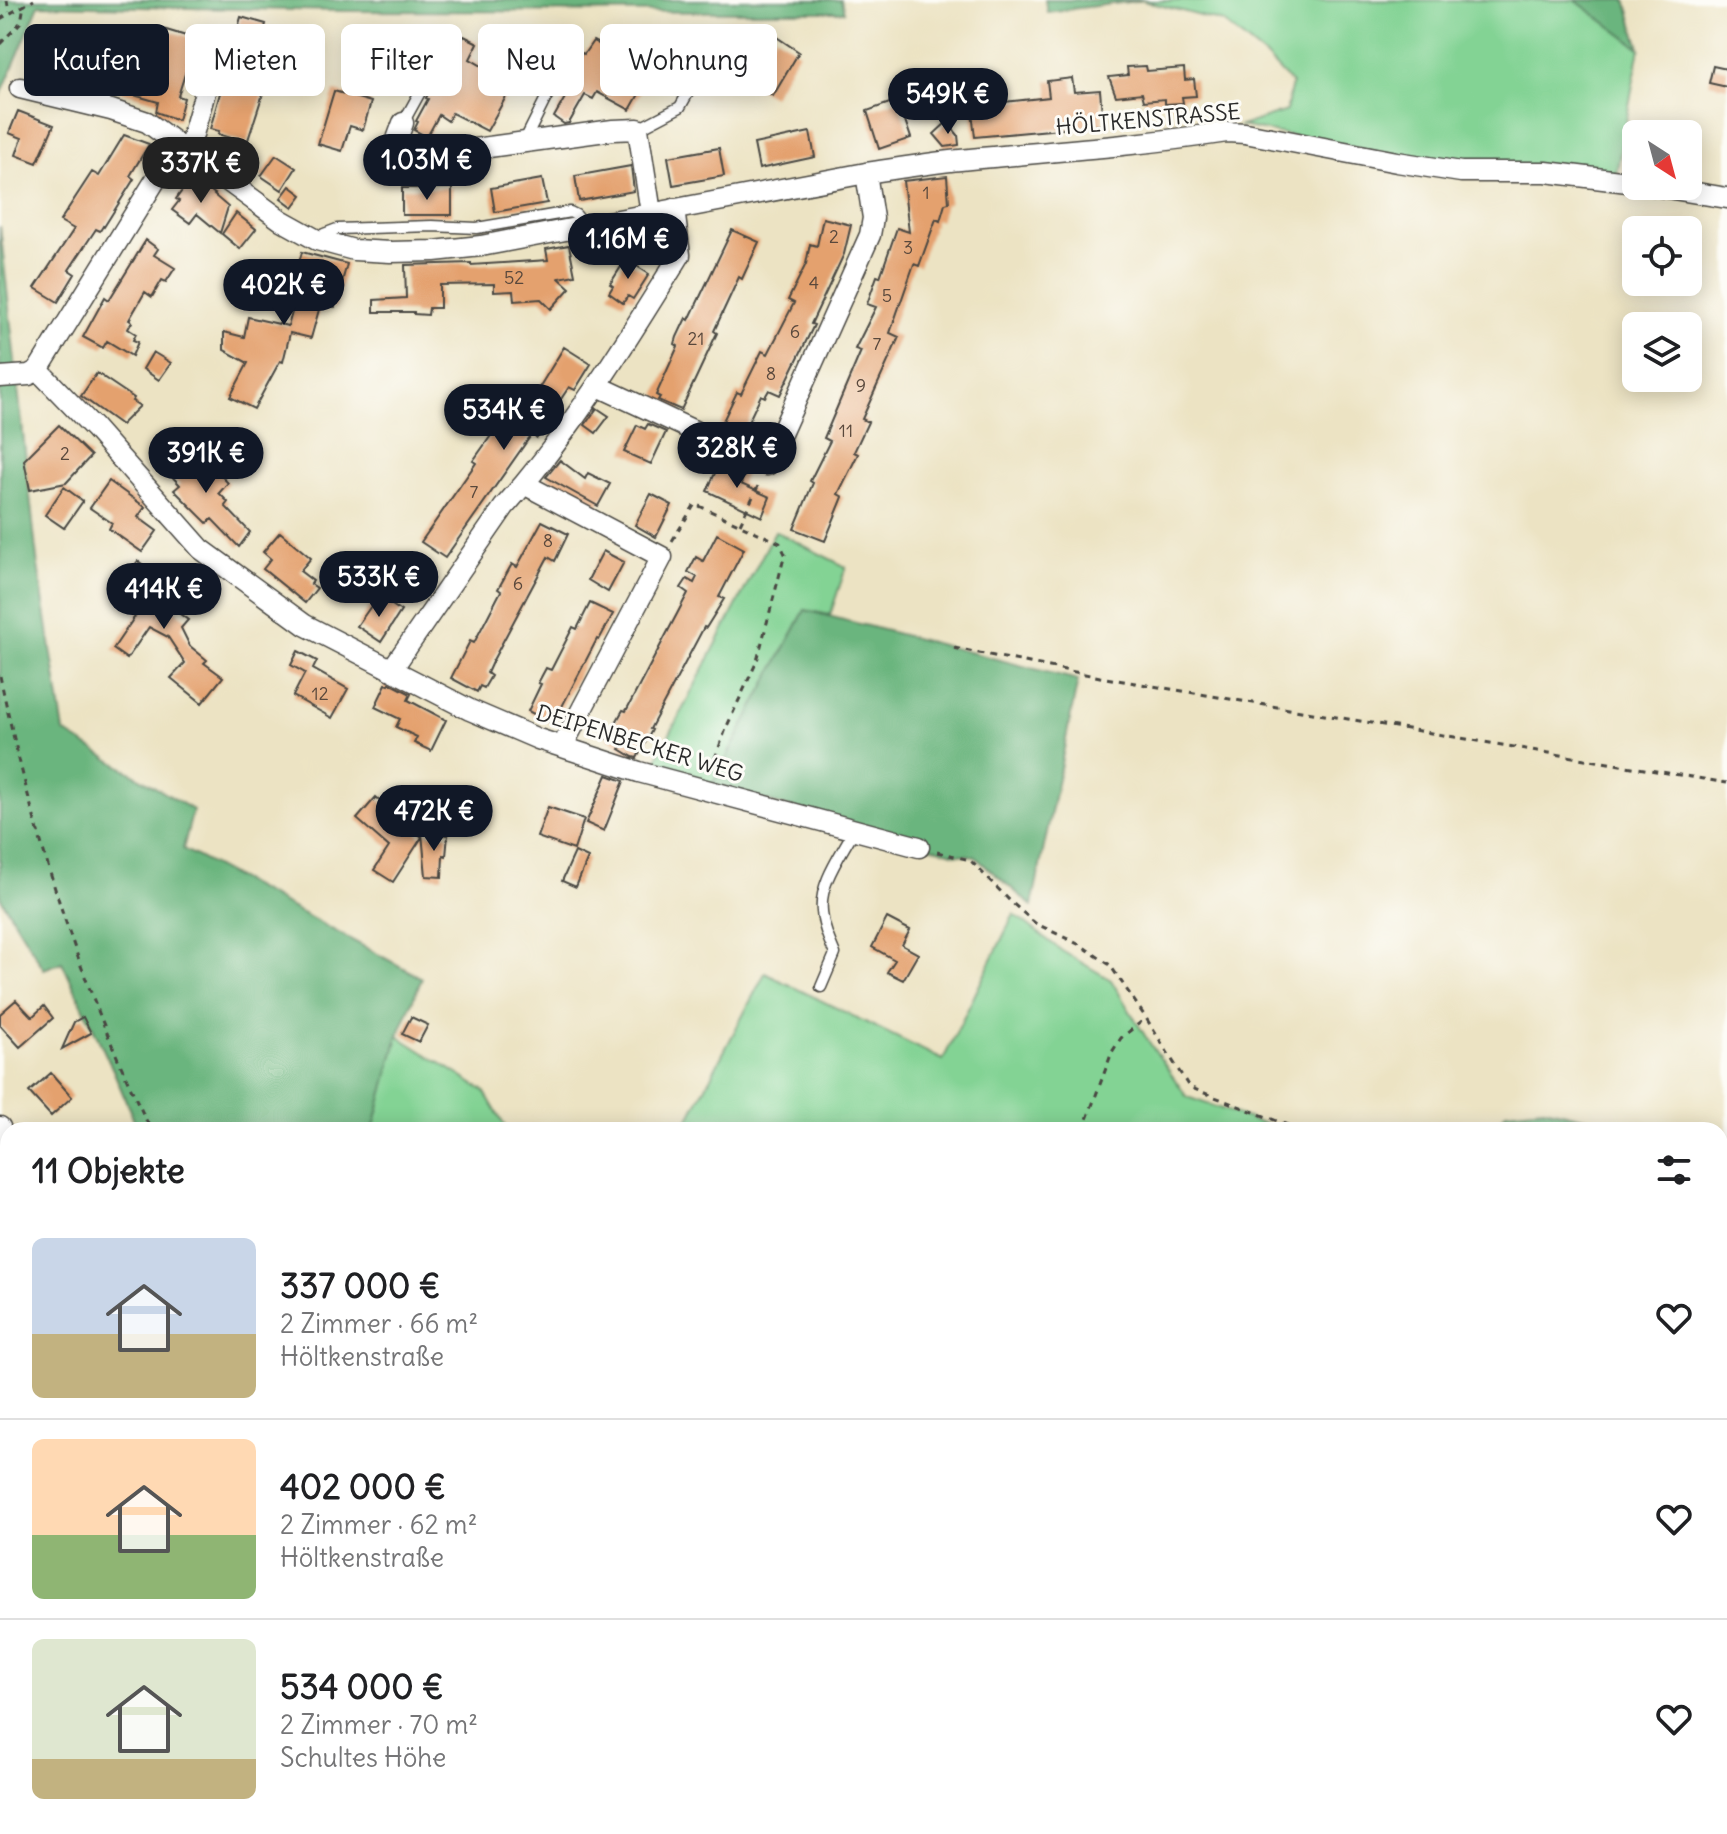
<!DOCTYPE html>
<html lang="de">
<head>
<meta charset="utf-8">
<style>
  body { margin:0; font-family:Delius,sans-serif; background:#f2f2f2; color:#202124; height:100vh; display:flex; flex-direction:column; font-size:30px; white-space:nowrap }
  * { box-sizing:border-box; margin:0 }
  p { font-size:26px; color:#757577 }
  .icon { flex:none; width:44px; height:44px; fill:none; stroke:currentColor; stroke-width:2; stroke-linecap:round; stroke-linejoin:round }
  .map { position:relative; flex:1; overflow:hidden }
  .sheet { position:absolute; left:0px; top:1122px; width:1728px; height:712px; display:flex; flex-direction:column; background:#fff; border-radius:24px 24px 0 0; box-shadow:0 4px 20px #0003 }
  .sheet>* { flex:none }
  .banner { position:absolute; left:24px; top:24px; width:800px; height:72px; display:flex; gap:16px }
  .needle { width:52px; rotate:144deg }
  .buttons { position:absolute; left:1622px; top:120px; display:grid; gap:16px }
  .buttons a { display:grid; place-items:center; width:80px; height:80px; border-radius:12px; background:#fff; box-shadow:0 4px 20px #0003; font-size:40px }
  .price { position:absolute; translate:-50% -68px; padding:0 18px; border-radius:28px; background:#111827; color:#fff; font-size:26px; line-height:52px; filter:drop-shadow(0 2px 4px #0008) }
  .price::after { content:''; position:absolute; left:50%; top:48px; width:24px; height:18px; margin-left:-12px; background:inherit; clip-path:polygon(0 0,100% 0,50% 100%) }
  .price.current { background:#222; color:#fff }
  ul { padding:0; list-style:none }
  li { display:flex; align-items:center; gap:24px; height:200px; padding:0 32px }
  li+li { border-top:2px solid #e0e0e0 }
  li span { display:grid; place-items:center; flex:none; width:224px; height:160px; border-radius:12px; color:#555 }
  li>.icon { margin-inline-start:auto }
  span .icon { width:96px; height:96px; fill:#fffc; stroke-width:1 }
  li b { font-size:34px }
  h2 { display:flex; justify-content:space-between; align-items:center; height:96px; padding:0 32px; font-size:34px }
  .chip { padding:0 28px; border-radius:12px; background:#fff; box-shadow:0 4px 20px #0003; font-size:28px; line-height:72px }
  .chip.current { background:#111827; color:#fff }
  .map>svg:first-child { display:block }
  .green { fill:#83d394; stroke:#577f60; stroke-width:2 }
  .forest { fill:#6ab57e; stroke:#4a7054; stroke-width:2 }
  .building { fill:#e4a16e }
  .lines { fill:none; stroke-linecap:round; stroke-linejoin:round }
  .service-casing { stroke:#484742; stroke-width:13 }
  .minor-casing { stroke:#484742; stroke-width:23 }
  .secondary-casing { stroke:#484742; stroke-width:31 }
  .path { stroke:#484742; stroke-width:3; stroke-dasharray:6 6; stroke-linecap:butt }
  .service { stroke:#fff; stroke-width:10 }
  .minor { stroke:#fff; stroke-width:20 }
  .secondary { stroke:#fbe5cf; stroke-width:28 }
  .rail { stroke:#2b2b2b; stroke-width:6 }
  .labels { text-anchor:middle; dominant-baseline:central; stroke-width:6; stroke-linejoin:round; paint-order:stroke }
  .number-label { font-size:18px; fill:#59483c }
  .street-label { font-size:22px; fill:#2b2b2b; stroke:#fdfcf7 }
</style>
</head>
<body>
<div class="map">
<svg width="1727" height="1834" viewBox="0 0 1727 1834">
  <rect width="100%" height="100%" fill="#fdfcf7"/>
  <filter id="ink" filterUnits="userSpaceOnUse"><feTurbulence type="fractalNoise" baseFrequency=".0125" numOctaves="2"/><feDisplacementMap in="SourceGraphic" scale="16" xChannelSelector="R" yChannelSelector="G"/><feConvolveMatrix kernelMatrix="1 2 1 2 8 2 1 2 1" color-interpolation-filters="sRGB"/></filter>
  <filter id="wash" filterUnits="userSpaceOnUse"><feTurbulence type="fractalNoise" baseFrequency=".006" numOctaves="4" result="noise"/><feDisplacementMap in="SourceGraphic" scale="32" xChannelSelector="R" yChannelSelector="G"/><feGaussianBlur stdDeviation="1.8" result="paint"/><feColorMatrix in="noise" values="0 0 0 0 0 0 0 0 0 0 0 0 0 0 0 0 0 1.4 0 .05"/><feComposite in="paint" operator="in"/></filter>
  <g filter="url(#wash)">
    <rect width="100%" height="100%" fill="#ece3c3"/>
    <path class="green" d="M1575 0 1640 48 1616 174 1460 168 1241 126 1286 111 1292 84 1266 57 1223 22 1144 1Z
      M775 531 846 567 830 615 805 610 711 787 651 770Z
      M1014 914 1062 951 1111 980 1147 1039 1187 1097 1282 1130H683L765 973 943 1060Z
      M398 1036 484 1091 507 1130H373Z
      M1720 1452H1727V1834H1439L1443 1826H1720Z
      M0 1788 8 1793V1826H59L71 1834H0Z
      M908 1826H1185L1172 1834H894Z"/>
    <path class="forest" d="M0 0H841L844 12 343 11 39 5 0 97Z
      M1045 0H1145L1047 12Z
      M1575 0H1626L1640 48Z
      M0 226 37 559 64 732 193 810 183 849 422 978 398 1036 373 1130H138L114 1072 62 962 44 969 0 897Z
      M805 610 1078 680 1032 906 974 856 956 854 817 814 711 787Z
      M1544 1108 1605 1122 1617 1130H1493L1506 1112Z
      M1720 1188 1727 1191V1435L1720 1434Z
      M546 1826H908L894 1834H554Z
      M1231 1826H1430L1427 1834H1217Z"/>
    <g id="blocks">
      <path class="building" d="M241 17 266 24 253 71 269 75 247 143 218 134 219 131 210 129Z
        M736 26 750 34 751 32 771 44 775 36 799 52 773 96 741 78 736 85 712 71 718 61 716 60 724 46 725 40 726 39 728 40Z
        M163 29 196 39 178 96 184 98 178 120 156 112 158 102 120 91 128 63 151 69Z
        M422 32 439 41 412 91 395 82Z
        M464 36 478 43 470 59 513 84 487 131 452 113 448 121 439 115 427 137 414 130 418 122 416 121 428 99 426 98 453 49 456 50Z
        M593 41 606 48 607 46 627 58 631 50 655 66 630 110 597 92 593 99 585 95 569 123 564 124 554 117 571 87 568 85 574 75 571 73 582 53 584 54Z
        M55 43 88 52 81 82 47 74Z
        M1146 66 1147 71 1184 68 1185 80 1194 79 1196 96 1182 97 1183 103 1165 104V99L1144 101 1142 93 1116 96 1109 77 1128 75 1127 67Z
        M1713 66 1727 69V87L1709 83Z
        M1072 78 1074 92 1100 90 1103 125 975 137 972 112 978 111 989 98 995 103 1049 97 1047 81Z
        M334 91 371 102 363 130 350 126 342 151 318 144Z
        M898 100 911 138 879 149 867 111Z
        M18 111 54 125 37 163 16 155 22 138 9 133Z
        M947 122 958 135 959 145 945 147 934 134Z
        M810 132 815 157 759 169 754 144Z
        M124 135 149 144 130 176 134 179 104 227 103 226 100 231 96 229 69 270 75 274 58 302 35 288 74 229 60 221 92 172 99 176Z
        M719 148 724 176 673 185 668 157Z
        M276 155 296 168 282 190 261 176Z
        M631 166 634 191 579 201 575 176Z
        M947 176 949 203 945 204 940 221 936 219 919 266 914 264 890 333 899 337 862 419 868 422 854 452 858 454 838 494 843 497 825 541 794 529 813 483 810 481 830 441 824 438 861 351 855 349 876 307 867 304 877 276 880 277 897 228 909 232 903 181Z
        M192 177 215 194 214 195 228 207 220 233 197 214 190 223 172 210 179 201 176 199Z
        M542 179 547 203 495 212 491 188Z
        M290 186 302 195 293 207 281 198Z
        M402 188H452V215H402Z
        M236 213 256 229 240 249 222 234Z
        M823 218 851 225 844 254 811 324 814 325 780 395 769 390 765 397 761 395 742 435 721 425 737 392 741 394 762 351 768 354 794 303 788 300 806 264 810 244 817 246Z
        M732 230 759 242 742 279 739 277 714 331 717 333 681 410 658 400 660 397 656 395 678 346 675 344 677 337 686 318 689 320Z
        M146 240 158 249 154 255 175 268 166 282 162 280 152 297 145 292 129 320 132 322 128 329 136 334 133 340 138 342 132 356 107 341 103 348 83 337 105 297 109 300Z
        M569 245 575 275 559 278 570 288 551 309 541 299 514 301 513 291 494 292V284L440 285V308H429L428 315 414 314V312H374V300L406 298 405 265 471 263V265L548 260 546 249Z
        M302 252 347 264 335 307 320 306 311 338 290 333 283 362 280 361 254 409 230 397 248 363 224 350V332L244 337 248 317 288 326 303 275 296 273Z
        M626 259 649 274 633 299 628 296 623 303 609 293 613 286 610 284Z
        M564 347 591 364 575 390 569 387 553 411 556 413 537 438 532 434 445 558 421 542 476 463 473 461 495 430 502 434 532 394 534 396Z
        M153 352 171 363 159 380 143 369Z
        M97 373 134 398 132 401 140 406 121 425 81 396Z
        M597 408 609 416 596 433 585 425Z
        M648 424 666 432 651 464 624 452 637 425 645 429Z
        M59 425 91 456 66 483 30 490 24 460Z
        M191 445V466H212L228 483 219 493 228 502 225 506 250 532 239 547 212 519 207 523 174 490 180 485 166 470Z
        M560 460 585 479 588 473 610 484 598 506 546 477Z
        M720 462 745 474 741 484 770 497 762 517 707 491Z
        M109 481 145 507 138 517 157 531 142 552 109 529 112 523 90 508Z
        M64 487 83 501 64 528 45 515Z
        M651 494 672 505 656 537 635 525Z
        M542 521 568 534 555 561 548 557 492 662 487 673 491 676 484 688 480 686 477 692 451 678 470 641 474 643 501 591 498 589 512 564 517 567Z
        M280 532 311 558 300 571 313 581 311 584 317 588 305 603 263 569 271 559 263 552Z
        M717 534 744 549 719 597 724 599 706 628 704 627 650 729 652 730 637 758 633 757 620 749 622 746 607 738 623 710 626 711 688 593 681 588 687 579 694 583 697 577 688 572 696 557 703 561Z
        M603 551 624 562 608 592 588 580Z
        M138 561 168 583 157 597 188 620 181 628 190 646 207 660 204 663 223 677 202 703 171 678 185 663 168 637 149 627 127 659 113 649 140 609 123 597 129 589 121 584Z
        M378 596 401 611 381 642 357 626Z
        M590 603 613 614 599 640 597 639 553 724 528 711 541 684 538 683 546 668 551 670 573 627 577 629Z
        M298 651 317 661 313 669 348 689 332 718 293 696 305 673 291 665Z
        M390 683 411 694 408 700 446 720 431 751 414 743 417 737 396 727 400 719 375 707 386 684 389 685Z
        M607 775 624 781 604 831 586 823Z
        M376 797 422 837 393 882 374 870 389 847 357 819Z
        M548 807 584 819 574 850 537 837Z
        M422 833 448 835 446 856 443 855 442 877 426 876Z
        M575 852 588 858 576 887 562 881Z
        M887 918 910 930 902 945 918 954 903 980 887 972 895 960 872 947Z
        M16 1000 32 1017 44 1006 53 1018 20 1047 0 1025V1014Z
        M83 1017 91 1033 62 1049 74 1022Z
        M411 1017 428 1025 419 1042 402 1034Z
        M51 1073 72 1097 51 1116 29 1092Z"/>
    </g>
  </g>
  <g filter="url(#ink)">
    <use href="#blocks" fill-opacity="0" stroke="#484742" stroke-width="2"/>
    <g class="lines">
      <g class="service-casing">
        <path id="service" d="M403 123 452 34
          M638 129 680 107 717 42
          M525 140 569 52
          M318 240 324 234 337 229 432 226 477 228 570 212 576 215 585 226
          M821 987 835 954C829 940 823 926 822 911 819 883 841 855 854 830
          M0 1205 3 1217"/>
      </g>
      <g class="minor-casing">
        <path id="minor" d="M20 88 111 110 147 122 281 220 317 240 354 250 390 252 434 251 481 246 866 173C900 168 935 162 970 159 1056 151 1141 145 1227 132L1245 133 1397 162 1461 172H1546L1636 183
          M403 123 396 142 398 152 407 157H416L613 130 638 129 651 213
          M188 152 217 50
          M1655 186 1727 198
          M38 370 94 428 201 549 305 625 470 710 538 739 639 772 919 847
          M0 377 29 375 38 370 158 176 173 161 188 152
          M598 386 767 465 870 235 873 218 866 173
          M524 484C583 412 631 334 680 255L674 209
          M392 669 504 507 524 484 662 557 562 747
          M0 1127 8 1151
          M0 1360 8 1363
          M0 1446 8 1427
          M525 1826 533 1834
          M1185 1834 1198 1826"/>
      </g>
      <g class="secondary-casing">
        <path id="secondary" d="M0 1510 8 1514
          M390 1826 403 1834"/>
      </g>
      <path class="path" d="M7 0 9 12
        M0 19 34 0
        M0 44 21 22 24 5
        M740 524 759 484
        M672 541 695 504 780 543 785 554 757 661 727 726 710 772
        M954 648 1100 677 1727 783
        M0 676C33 833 80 987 151 1130
        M937 852 970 860 1011 902 1035 923 1082 946 1110 965 1146 1018 1189 1087 1290 1126 1306 1130
        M1083 1130 1112 1052 1121 1038 1146 1018
        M1720 1234 1727 1236
        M1720 1273 1727 1274
        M1720 1414 1727 1416
        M1720 1442H1727
        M1720 1498 1726 1466
        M1720 1504 1727 1506
        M1720 1528 1727 1529
        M1720 1608 1727 1609
        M1720 1659 1727 1625
        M1720 1688 1727 1689
        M1720 1712 1727 1714
        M1720 1732 1727 1733
        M1720 1752 1727 1754
        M1720 1775 1727 1776
        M577 1826 583 1834
        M1583 1826 1630 1834
        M1432 1834 1435 1826
        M1528 1834 1530 1826
        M1678 1834 1687 1828 1691 1834"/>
      <use href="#service" class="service"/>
      <use href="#minor" class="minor"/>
      <use href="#secondary" class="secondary"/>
      <path class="rail" d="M0 1607 8 1612
        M0 1654 8 1659
        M0 1716 8 1721
        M160 1826 170 1834
        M249 1826 259 1834
        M321 1826 331 1834"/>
    </g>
  </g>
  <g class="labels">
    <g class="number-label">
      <text x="926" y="192">1</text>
      <text x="834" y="236">2</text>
      <text x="908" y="247">3</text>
      <text x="514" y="277">52</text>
      <text x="814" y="282">4</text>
      <text x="887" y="295">5</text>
      <text x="795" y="331">6</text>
      <text x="696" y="338">21</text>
      <text x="877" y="343">7</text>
      <text x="771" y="373">8</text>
      <text x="861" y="385">9</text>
      <text x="846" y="430">11</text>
      <text x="65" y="453">2</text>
      <text x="474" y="491">7</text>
      <text x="548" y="540">8</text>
      <text x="518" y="583">6</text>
      <text x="320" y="693">12</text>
    </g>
    <g class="street-label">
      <text transform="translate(1148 119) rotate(-5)">HÖLTKENSTRASSE</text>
      <text transform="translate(640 743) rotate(17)">DEIPENBECKER WEG</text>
    </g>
  </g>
</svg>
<div class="buttons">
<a><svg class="needle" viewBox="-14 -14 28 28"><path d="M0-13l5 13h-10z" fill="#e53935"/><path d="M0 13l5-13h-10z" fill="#757577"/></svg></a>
<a><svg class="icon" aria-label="locate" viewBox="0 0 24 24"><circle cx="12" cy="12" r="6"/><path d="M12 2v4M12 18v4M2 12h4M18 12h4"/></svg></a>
<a><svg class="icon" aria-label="layers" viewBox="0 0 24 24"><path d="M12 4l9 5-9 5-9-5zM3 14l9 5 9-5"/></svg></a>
</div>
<b class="price" style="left:948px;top:136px">549K €</b>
<b class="price" style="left:427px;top:202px">1.03M €</b>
<b class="price current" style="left:201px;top:205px">337K €</b>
<b class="price" style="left:628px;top:281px">1.16M €</b>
<b class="price" style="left:284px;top:327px">402K €</b>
<b class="price" style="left:504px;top:452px">534K €</b>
<b class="price" style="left:737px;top:490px">328K €</b>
<b class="price" style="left:206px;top:495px">391K €</b>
<b class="price" style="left:379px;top:619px">533K €</b>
<b class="price" style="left:164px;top:631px">414K €</b>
<b class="price" style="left:434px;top:853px">472K €</b>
<div class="banner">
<a class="chip current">Kaufen</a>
<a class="chip">Mieten</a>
<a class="chip">Filter</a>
<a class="chip">Neu</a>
<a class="chip">Wohnung</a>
</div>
<section class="sheet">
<h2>11 Objekte<svg class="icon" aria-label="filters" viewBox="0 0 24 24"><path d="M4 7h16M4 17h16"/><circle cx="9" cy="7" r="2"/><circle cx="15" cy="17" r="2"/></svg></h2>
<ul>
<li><span style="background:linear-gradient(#c9d6e8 60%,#c2b280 0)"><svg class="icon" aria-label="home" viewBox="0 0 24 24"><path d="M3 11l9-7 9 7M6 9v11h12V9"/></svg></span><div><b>337 000 €</b><p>2 Zimmer · 66 m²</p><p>Höltkenstraße</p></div><svg class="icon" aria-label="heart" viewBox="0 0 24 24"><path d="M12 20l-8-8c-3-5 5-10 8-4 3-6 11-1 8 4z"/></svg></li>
<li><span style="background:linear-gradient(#ffd9b3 60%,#8fb573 0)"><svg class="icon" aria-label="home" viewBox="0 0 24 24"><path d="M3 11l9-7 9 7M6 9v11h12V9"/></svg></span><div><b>402 000 €</b><p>2 Zimmer · 62 m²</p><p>Höltkenstraße</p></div><svg class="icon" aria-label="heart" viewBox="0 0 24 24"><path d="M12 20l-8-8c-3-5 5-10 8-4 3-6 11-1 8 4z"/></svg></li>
<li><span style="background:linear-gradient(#dfe7d0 75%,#c2b280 0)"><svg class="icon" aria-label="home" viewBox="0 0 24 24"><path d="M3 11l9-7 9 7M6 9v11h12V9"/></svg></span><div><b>534 000 €</b><p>2 Zimmer · 70 m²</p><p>Schultes Höhe</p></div><svg class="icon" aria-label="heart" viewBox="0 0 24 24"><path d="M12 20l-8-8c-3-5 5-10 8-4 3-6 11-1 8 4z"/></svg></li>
</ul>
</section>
</div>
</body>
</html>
